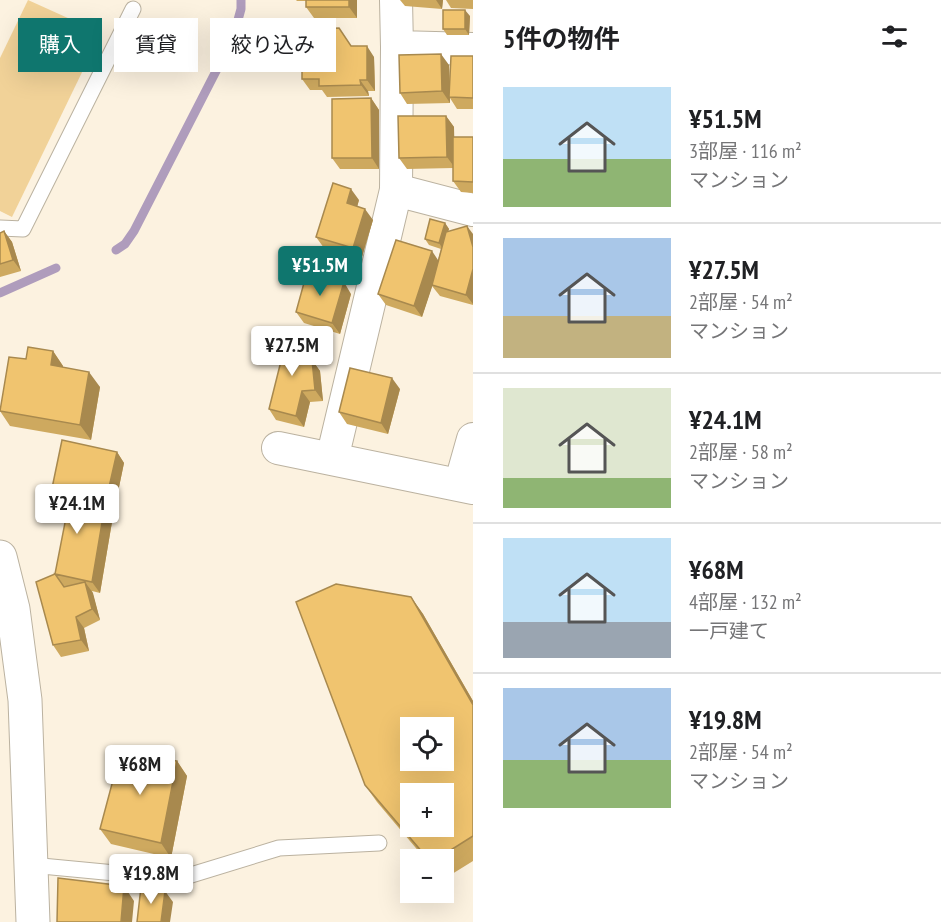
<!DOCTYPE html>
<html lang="ja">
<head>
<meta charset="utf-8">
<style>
  body { margin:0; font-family:"PT Sans Narrow","Noto Sans JP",sans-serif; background:#f6f6f6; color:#202124; height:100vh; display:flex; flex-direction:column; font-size:22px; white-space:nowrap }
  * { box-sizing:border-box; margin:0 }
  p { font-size:20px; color:#757577 }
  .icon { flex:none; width:33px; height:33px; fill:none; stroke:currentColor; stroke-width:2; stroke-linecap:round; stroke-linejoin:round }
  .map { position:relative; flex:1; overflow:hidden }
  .sheet { display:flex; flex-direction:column; background:#fff; width:468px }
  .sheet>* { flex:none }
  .hud { position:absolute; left:18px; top:18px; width:364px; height:54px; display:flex; gap:12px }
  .fabs { position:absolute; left:400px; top:717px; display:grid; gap:12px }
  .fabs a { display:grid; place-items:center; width:54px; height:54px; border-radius:0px; background:#fff; box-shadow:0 6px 24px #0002; font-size:30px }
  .price { position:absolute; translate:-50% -51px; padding:0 14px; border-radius:6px; background:#fff; color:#222; font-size:20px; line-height:39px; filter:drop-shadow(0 2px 3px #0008) }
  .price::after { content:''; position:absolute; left:50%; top:36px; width:18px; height:14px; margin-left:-9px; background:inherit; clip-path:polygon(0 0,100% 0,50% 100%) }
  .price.on { background:#0f766e; color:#fff }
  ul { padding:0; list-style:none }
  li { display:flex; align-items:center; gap:18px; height:150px; padding:0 30px }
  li+li { border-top:2px solid #e0e0e0 }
  li span { display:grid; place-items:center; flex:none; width:168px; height:120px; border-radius:0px; color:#555 }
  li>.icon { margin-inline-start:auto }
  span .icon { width:72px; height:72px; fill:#fffc; stroke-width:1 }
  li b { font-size:26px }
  h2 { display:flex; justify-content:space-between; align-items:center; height:72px; padding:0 30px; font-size:26px }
  .chip { padding:0 21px; border-radius:0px; background:#fff; box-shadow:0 6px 24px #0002; font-size:21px; line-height:54px }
  .chip.on { background:#0f766e; color:#fff }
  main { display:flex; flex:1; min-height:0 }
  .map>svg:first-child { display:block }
  .green { fill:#f1d298 }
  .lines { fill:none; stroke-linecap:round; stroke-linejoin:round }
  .stream { stroke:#af9cbc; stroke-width:9 }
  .service-casing { stroke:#bbb2a0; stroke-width:17 }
  .minor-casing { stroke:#bbb2a0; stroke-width:34 }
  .tertiary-casing { stroke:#bbb2a0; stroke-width:35 }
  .service { stroke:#fff; stroke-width:15 }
  .minor { stroke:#fff; stroke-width:32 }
  .tertiary { stroke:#fff; stroke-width:33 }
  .wall { fill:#cea95f }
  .shaded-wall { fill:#a8894e }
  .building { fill:#f0c46f; stroke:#a8894e; stroke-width:1.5; fill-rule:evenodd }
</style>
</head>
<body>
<main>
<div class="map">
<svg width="473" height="922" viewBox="0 0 473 922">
  <rect width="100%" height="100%" fill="#fcf2e0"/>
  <path class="green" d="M28 0 101 33 12 217 0 211V58Z"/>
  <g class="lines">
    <path class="stream" d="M116 250 125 244 134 231 233 38 241 9V0
      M0 293 56 268"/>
    <g class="service-casing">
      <path id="service" d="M0 228 23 229 133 9
        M31 865 178 879 279 848 379 843"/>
    </g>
    <g class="minor-casing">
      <path id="minor" d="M396 0 397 47
        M396 190 473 210
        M278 448 473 488
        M332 459 396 190 397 47 473 49
        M460 485 473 439"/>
    </g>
    <g class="tertiary-casing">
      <path id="tertiary" d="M0 557 13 609 25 700 33 922"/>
    </g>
    <use href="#service" class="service"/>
    <use href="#minor" class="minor"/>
    <use href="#tertiary" class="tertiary"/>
  </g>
  <path class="wall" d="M296 0H357V18H314L306 7V1H297Z
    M400 0H443L442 9 405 6Z
    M446 0H473V9L451 8Z
    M470 16 469 35H447L443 29Z
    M351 46 374 57 375 91H368L369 96 327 97 322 90H310L302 79Z
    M473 56V109H457L450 98V103L407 104 400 93 449 65 450 87Z
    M371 98 379 110V169H340L332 158Z
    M446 116 454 127V137H473V193L461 192 453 181V168L407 169 399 158Z
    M359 200 357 206 373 220 361 260 324 248 316 237Z
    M445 223 449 229 448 231 473 234V305L440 296 432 286 422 317 386 305 378 294 438 260 441 249 429 245 425 239Z
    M4 231 12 242 21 271 0 277V233Z
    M351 294 340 334 304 323 296 312Z
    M313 349 311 359 312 360 320 371 323 401 310 402 304 427 276 420 269 409Z
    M53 351 63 366V368L100 387 91 440 10 426 0 411Z
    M400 389 388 434 347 424 339 412Z
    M117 452 124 463 113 516 100 593 92 591 100 620 84 628 89 651 61 657 53 645 55 574 69 506 59 504 51 493Z
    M411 597 423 614 473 701V861L444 879V860H426L377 802 365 785Z
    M177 761 187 776 171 858 111 844 100 829Z"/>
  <path class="shaded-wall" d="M349 0H357V18L349 7Z
    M436 0H443L442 9Z
    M465 10 470 16 469 35 465 29Z
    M367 46 374 57 375 91 367 80Z
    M441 54 449 65 450 103 442 91Z
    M360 80 368 91 369 96 361 85Z
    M371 98 379 110V169L372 158Z
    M446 116 454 127 455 168 447 157Z
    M351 189 359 200 355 215 347 203Z
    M365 209 373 220 361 260 353 248Z
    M445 223 449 229 443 249 439 243Z
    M467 226 473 234V247Z
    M4 231 12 242 21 271 13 260Z
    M432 251 440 263 422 317 414 306Z
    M473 269V304L466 295Z
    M344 282 351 294 340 334 332 323Z
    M306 338 313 349 309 368 301 357Z
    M53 351 63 366 61 380 51 365Z
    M312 360 320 371 323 401 315 390Z
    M89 372 100 387 91 440 80 425Z
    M392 378 400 389 388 434 381 423Z
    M302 391 310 402 304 427 296 416Z
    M117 452 124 463 113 516 100 593 92 582 105 505Z
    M85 582 93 593 100 620 92 609Z
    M411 597 423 614 473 701V705Z
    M76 617 84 628 89 651 81 640Z
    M177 761 187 776 171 858 161 843Z
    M124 886 134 901 132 922H121Z
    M165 891 173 902 170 922H161Z"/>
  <path class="building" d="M306 0H349V7H306Z
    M443 10H465V29H443Z
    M339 28 351 46H367V80H360L361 85 319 86V79H302V47L313 46V29Z
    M441 54 442 91 400 93 399 55Z
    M451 56H473V98L449 97Z
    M371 98 372 158H332V99Z
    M398 116H446L447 157 399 158Z
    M453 137H473V182L453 181Z
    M333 183 351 189 347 203 365 209 353 248 316 237Z
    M430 219 445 223 439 243 425 239Z
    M467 226 473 247V269L466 295 432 285 446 232Z
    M4 231 13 260 0 264V233Z
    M396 240 432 251 414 306 378 294Z
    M307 272 344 282 332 323 296 312Z
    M288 333 306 338 301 357 312 360 315 390 302 391 296 416 269 409Z
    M28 347 53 351 51 365 89 372 80 425 0 411 9 357 26 359Z
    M350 368 392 378 381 423 339 412Z
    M62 440 117 452 105 505 92 582 55 574 64 587 85 582 92 609 76 617 81 640 53 645 36 582 55 574 70 497 51 493Z
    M336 584 411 597 473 705V836L435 860H429L365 785 296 602ZM411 728H444V760H411ZM411 794H444V826H411Z
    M121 750 177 761 161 843 100 829Z
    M58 878 124 886 121 922H57Z
    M141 887 165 891 161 922H137Z"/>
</svg>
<div class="fabs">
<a><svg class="icon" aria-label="locate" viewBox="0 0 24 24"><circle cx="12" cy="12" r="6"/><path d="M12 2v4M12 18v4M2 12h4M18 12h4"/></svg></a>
<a>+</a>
<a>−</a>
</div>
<b class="price on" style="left:320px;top:297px">¥51.5M</b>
<b class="price" style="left:292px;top:377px">¥27.5M</b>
<b class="price" style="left:77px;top:535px">¥24.1M</b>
<b class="price" style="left:140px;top:796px">¥68M</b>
<b class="price" style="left:151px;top:905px">¥19.8M</b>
<div class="hud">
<a class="chip on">購入</a>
<a class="chip">賃貸</a>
<a class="chip">絞り込み</a>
</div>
</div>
<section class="sheet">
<h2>5件の物件<svg class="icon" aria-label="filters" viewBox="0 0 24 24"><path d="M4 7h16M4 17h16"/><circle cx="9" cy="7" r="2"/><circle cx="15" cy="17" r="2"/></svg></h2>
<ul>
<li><span style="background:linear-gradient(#bfe0f5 60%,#8fb573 0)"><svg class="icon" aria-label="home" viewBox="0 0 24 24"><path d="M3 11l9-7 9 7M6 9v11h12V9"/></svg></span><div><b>¥51.5M</b><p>3部屋 · 116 m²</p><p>マンション</p></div></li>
<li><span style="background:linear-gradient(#a9c7e8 65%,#c2b280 0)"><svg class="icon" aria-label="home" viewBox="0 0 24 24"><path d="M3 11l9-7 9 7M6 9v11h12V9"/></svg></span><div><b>¥27.5M</b><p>2部屋 · 54 m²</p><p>マンション</p></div></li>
<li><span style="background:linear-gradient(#dfe7d0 75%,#8fb573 0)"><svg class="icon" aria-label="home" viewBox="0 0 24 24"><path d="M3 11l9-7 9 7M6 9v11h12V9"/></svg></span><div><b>¥24.1M</b><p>2部屋 · 58 m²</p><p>マンション</p></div></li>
<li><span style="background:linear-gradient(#bfe0f5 70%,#9aa5b1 0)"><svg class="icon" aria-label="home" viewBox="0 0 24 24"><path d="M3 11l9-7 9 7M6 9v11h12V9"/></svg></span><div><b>¥68M</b><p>4部屋 · 132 m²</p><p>一戸建て</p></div></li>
<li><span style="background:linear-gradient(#a9c7e8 60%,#8fb573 0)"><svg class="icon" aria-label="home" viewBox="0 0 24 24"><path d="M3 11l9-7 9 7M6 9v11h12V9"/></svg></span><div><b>¥19.8M</b><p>2部屋 · 54 m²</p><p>マンション</p></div></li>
</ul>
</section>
</main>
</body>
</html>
